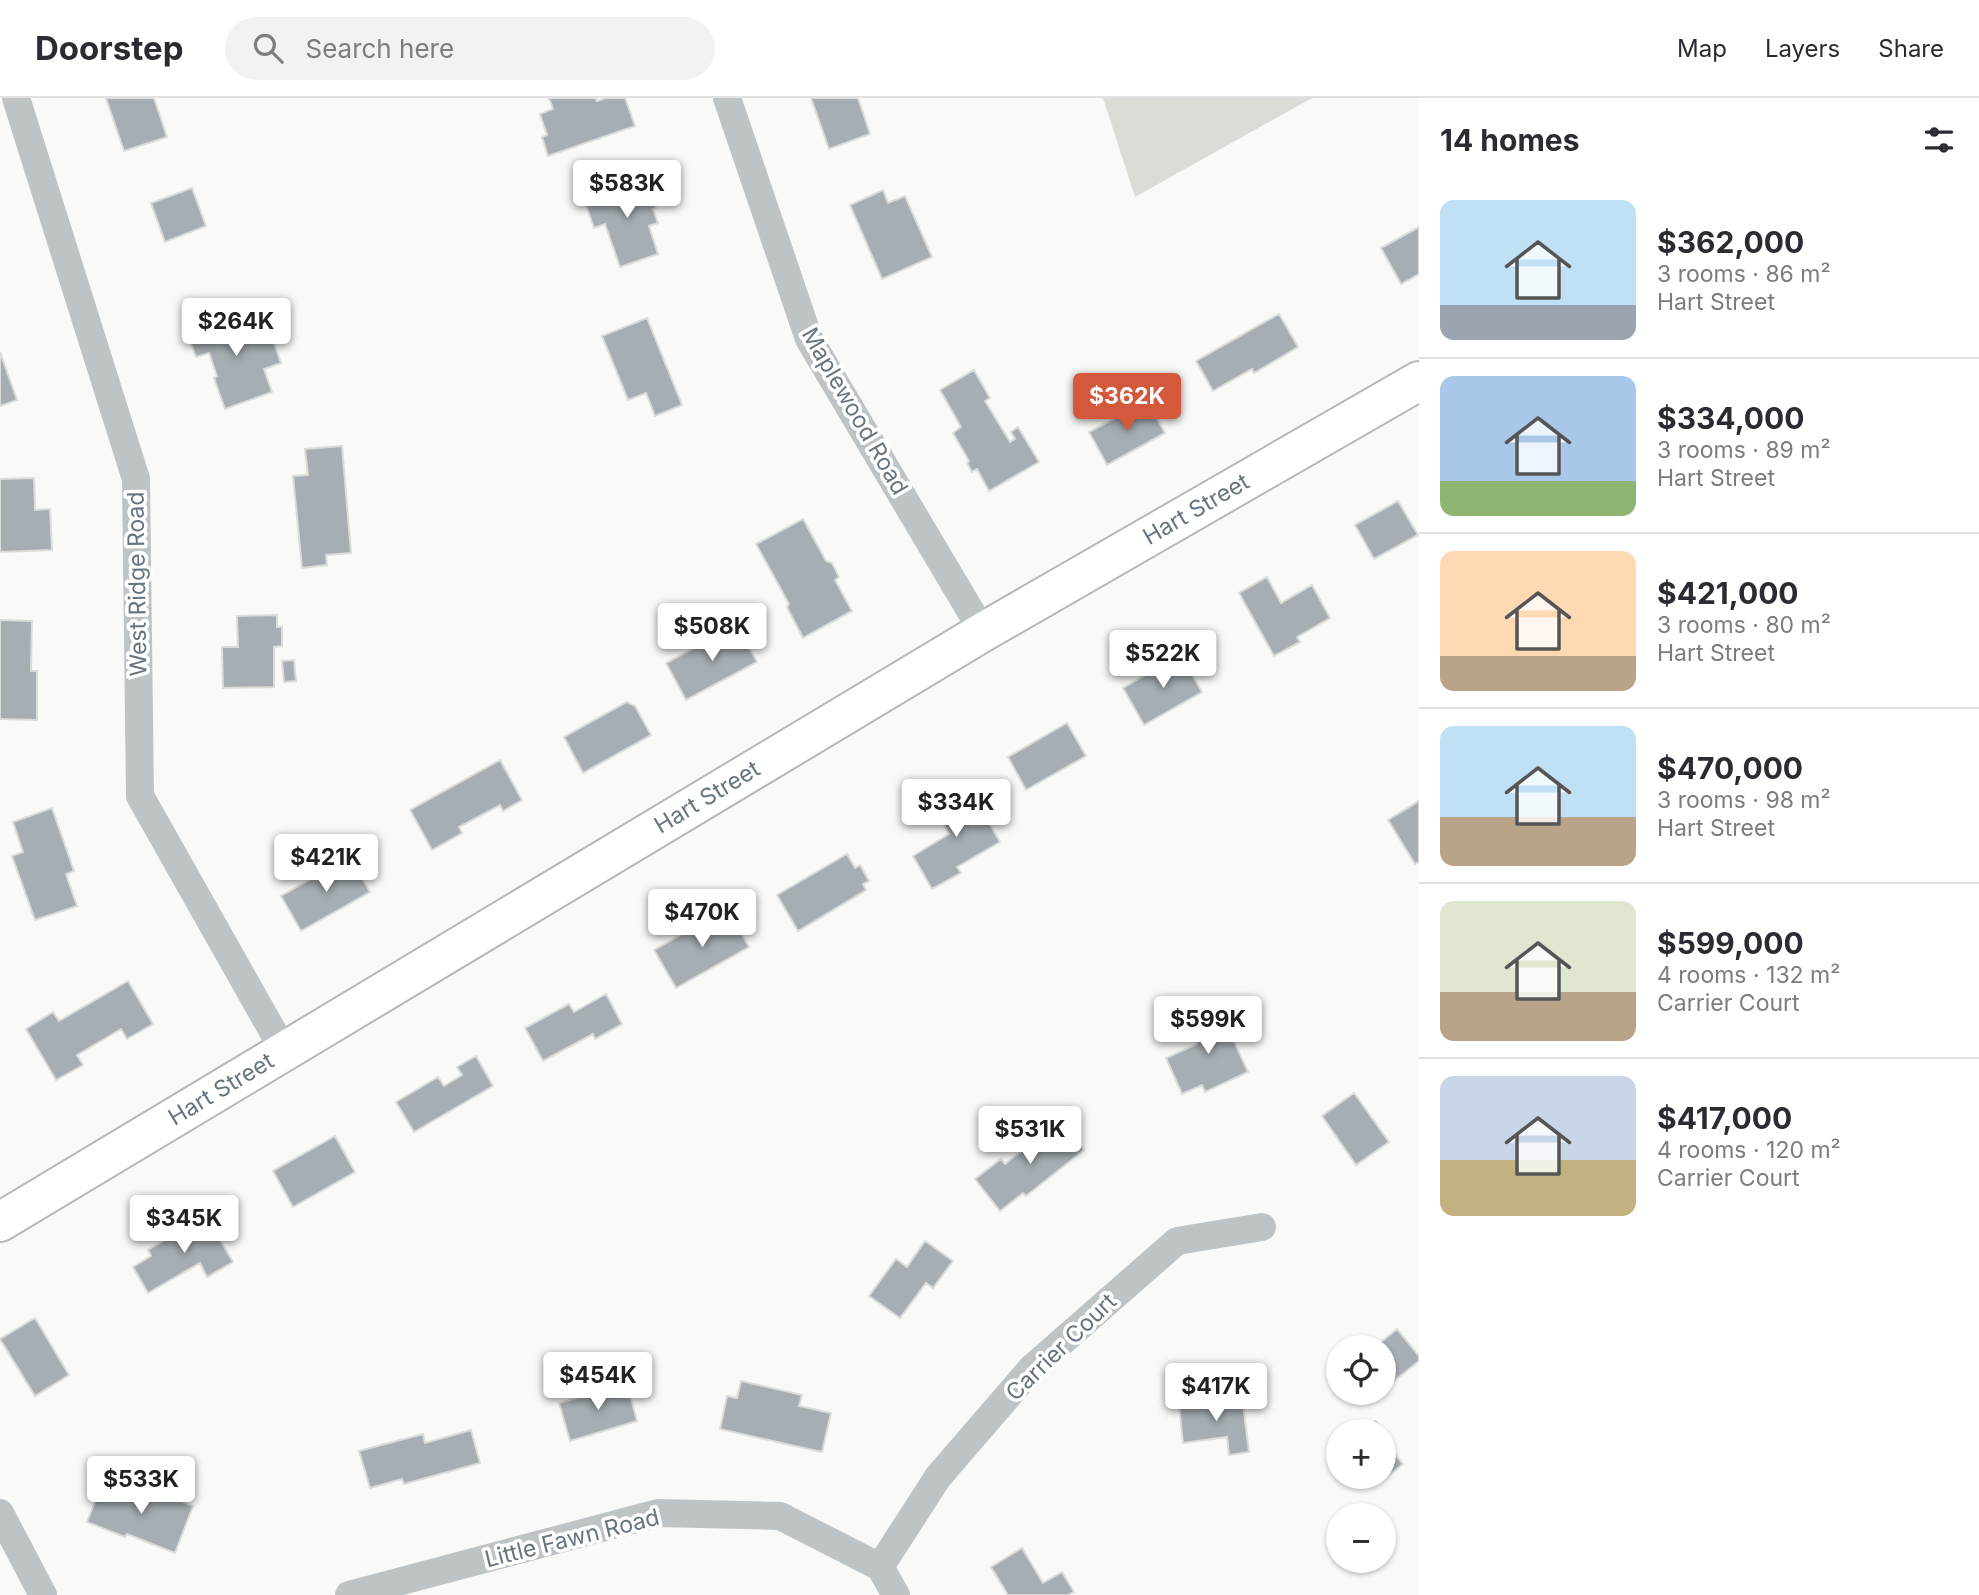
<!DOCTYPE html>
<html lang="en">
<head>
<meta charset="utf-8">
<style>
  body { margin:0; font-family:Inter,sans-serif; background:#f2f2f3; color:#2b2b33; height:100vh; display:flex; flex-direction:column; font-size:26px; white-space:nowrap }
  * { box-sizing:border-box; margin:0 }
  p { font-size:23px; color:#7c7c81 }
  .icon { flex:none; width:38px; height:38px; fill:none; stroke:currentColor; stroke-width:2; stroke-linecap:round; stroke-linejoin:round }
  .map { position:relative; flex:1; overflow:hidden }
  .sheet { display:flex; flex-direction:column; background:#fff; width:560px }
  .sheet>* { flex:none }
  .controls { position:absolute; left:1326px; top:1237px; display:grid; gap:14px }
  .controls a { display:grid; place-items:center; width:70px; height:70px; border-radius:50%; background:#fff; box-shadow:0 2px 5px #0004; font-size:35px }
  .price { position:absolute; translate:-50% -60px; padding:0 16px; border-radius:7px; background:#fff; color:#222; font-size:23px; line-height:46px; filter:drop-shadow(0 2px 4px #0008) }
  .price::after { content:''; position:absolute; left:50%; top:42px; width:21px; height:16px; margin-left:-10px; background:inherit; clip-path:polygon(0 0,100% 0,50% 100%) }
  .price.active { background:#d4593c; color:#fff }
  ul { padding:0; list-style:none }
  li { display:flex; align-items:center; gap:21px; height:175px; padding:0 21px }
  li+li { border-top:2px solid #e1e1e2 }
  li span { display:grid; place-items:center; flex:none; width:196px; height:140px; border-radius:14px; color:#555 }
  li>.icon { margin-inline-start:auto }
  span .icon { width:84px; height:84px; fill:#fffc; stroke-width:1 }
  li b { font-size:30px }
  h2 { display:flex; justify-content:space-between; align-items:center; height:84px; padding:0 21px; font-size:30px }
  header { display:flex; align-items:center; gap:42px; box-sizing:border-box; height:98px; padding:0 35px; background:#fff; border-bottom:2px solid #e1e1e2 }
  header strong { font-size:33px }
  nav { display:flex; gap:38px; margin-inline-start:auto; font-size:24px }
  .search { width:490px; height:63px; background:#f2f2f3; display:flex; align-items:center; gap:18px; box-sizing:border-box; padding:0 24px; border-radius:38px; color:#7c7c81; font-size:26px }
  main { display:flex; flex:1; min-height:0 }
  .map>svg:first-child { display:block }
  .green { fill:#d9ddd6 }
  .building { fill:#a6aeb3; stroke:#dbdbd9; stroke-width:2 }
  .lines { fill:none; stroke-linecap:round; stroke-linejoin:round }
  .secondary-casing { stroke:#b3b9bd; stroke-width:42 }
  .street { stroke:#bec3c6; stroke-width:28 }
  .secondary { stroke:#fff; stroke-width:38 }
  .labels { text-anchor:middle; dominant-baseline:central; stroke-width:7; stroke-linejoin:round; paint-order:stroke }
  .street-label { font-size:23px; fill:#66757f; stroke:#fff }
</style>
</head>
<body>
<header>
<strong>Doorstep</strong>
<div class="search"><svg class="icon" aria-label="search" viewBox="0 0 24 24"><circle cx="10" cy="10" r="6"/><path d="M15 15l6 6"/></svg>Search here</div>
<nav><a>Map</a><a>Layers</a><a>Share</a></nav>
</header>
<main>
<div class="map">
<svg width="1419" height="1497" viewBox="0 0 1419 1497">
  <rect width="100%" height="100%" fill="#f9f9f7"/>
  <path class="green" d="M1103 0H1312L1135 99Z"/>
  <path class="building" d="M106 0H154L167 39 124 53Z
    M549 0H595L597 3 606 0H625L635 28 548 58 542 39 547 37 540 16 553 11Z
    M811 0H858L870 36 829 51Z
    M646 80 656 110 653 111 658 125 649 128 658 156 620 169 605 126 594 130 584 101Z
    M192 90 206 128 165 144 151 105Z
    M883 92 888 105 905 98 932 159 882 181 850 107Z
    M1419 129V176L1401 186 1381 150Z
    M242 212 253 244 271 237 281 265 264 271 272 294 225 311 214 280 217 278 209 255 196 259 186 232Z
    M1279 216 1298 249 1254 275 1252 271 1213 293 1196 263Z
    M647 220 682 307 655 318 646 295 628 302 602 238Z
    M0 254 17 302 0 308Z
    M974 272 990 300 985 303 1010 344 1015 341 1011 334 1018 329 1039 364 989 393 977 371 972 374 967 365 969 363 953 335 961 329 940 292Z
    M1147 303 1165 335 1107 367 1089 334Z
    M342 348 351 455 326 457 327 467 302 470 293 378 308 377 305 351Z
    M34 380 35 412 50 411 52 452 0 454V381Z
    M1398 403 1418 437 1374 461 1355 427Z
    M803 421 826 463 832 465 839 479 835 482 852 513 803 540 787 509 789 506 756 446Z
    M1267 479 1281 505 1312 487 1330 520 1297 539 1300 544 1274 558 1239 495Z
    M277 517V529H282V548L274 549V589L223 590 222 549H238L237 518Z
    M0 522 32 523 31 573H37V622L0 621Z
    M737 527 757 564 686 602 666 565Z
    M1181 557 1202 594 1144 627 1123 590Z
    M294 562 296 583 284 584 282 563Z
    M627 604 635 608 651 637 583 675 564 639Z
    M1067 625 1086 658 1026 692 1008 659Z
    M500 662 522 702 503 713 500 707 459 729 462 735 432 752 410 712Z
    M968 689 1000 744 957 769 961 775 932 791 913 758 949 736 934 708Z
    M1419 703V764L1415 766 1388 722Z
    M52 710 74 773 66 776 77 808 35 822 12 758 23 754 13 724Z
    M847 756 855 770 860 767 869 783 863 786 866 792 798 833 777 797Z
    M350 759 370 794 301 833 281 798Z
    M727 811 749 849 676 890 654 852Z
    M128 883 153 926 127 941 121 931 77 957 83 967 56 982 26 931 53 914 59 923Z
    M606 896 622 926 595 941 593 936 543 963 525 930 569 906 574 914Z
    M1208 910 1212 919 1221 915 1248 974 1205 994 1202 987 1182 996 1166 960 1197 946 1189 930 1197 926 1193 917Z
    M476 958 493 988 414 1034 396 1004 438 979 444 988 462 977 457 969Z
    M1354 995 1389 1044 1356 1067 1322 1018Z
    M1061 1022 1084 1052 1026 1098 1023 1095 1000 1113 975 1081 1001 1061 1005 1066Z
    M335 1038 355 1074 293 1109 273 1073Z
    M206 1118 233 1164 207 1179 200 1165 148 1195 133 1169 151 1158 148 1152Z
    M925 1143 953 1163 933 1190 926 1185 900 1220 869 1198 896 1161 907 1169Z
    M35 1220 69 1277 35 1298 0 1241Z
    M1397 1231 1419 1258V1263L1384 1291V1250H1374Z
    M741 1283 802 1297 799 1308 831 1315 822 1354 720 1331 727 1298 737 1300Z
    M627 1286 637 1323 570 1343 559 1305Z
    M1242 1299 1249 1354 1229 1357 1227 1339 1183 1345 1179 1307Z
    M1375 1323 1383 1332 1381 1334H1362Z
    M471 1332 480 1365 404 1386 402 1381 370 1390 359 1353 423 1336 425 1345Z
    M1384 1343 1403 1366 1384 1381 1382 1379Z
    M103 1383 143 1398 147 1390 193 1408 175 1455 127 1436 125 1439 87 1424Z
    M1022 1450 1043 1485 1062 1474 1074 1494 1068 1497H1008L991 1469Z"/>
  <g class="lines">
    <g class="secondary-casing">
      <path id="secondary" d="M0 1124 983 534 1419 283"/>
    </g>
    <path class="street" d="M16 0 136 381 140 698 284 953
      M727 0 809 241 983 534
      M0 1415 43 1497
      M880 1469 938 1379 1032 1270 1177 1143 1262 1129
      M349 1497 658 1415 780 1418 880 1469 896 1497"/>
    <use href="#secondary" class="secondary"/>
  </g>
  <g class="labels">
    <g class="street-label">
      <text transform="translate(855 313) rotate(60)">Maplewood Road</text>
      <text transform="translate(1196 411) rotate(-30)">Hart Street</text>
      <text transform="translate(137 486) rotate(-91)">West Ridge Road</text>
      <text transform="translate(707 699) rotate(-31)">Hart Street</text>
      <text transform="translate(221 991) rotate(-31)">Hart Street</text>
      <text transform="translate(1061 1249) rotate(-44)">Carrier Court</text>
      <text transform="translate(572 1440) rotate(-14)">Little Fawn Road</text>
    </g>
  </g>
</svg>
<div class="controls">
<a><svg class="icon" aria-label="locate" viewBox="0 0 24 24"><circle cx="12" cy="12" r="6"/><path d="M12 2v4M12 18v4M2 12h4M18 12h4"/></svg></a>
<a>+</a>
<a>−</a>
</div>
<b class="price" style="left:627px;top:122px">$583K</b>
<b class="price" style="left:236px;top:260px">$264K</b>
<b class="price active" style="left:1127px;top:335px">$362K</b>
<b class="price" style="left:712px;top:565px">$508K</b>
<b class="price" style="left:1163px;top:592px">$522K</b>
<b class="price" style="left:956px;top:741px">$334K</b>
<b class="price" style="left:326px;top:796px">$421K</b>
<b class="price" style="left:702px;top:851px">$470K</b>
<b class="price" style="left:1208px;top:958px">$599K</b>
<b class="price" style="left:1030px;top:1068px">$531K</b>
<b class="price" style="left:184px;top:1157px">$345K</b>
<b class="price" style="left:598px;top:1314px">$454K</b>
<b class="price" style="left:1216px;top:1325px">$417K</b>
<b class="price" style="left:141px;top:1418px">$533K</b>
</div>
<section class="sheet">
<h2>14 homes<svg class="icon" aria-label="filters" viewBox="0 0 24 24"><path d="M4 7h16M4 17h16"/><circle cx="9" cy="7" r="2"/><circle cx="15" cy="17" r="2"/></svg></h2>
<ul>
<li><span style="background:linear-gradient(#bfe0f5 75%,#9aa5b1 0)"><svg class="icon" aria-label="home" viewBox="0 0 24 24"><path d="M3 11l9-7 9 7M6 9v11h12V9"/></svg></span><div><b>$362,000</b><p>3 rooms · 86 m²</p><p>Hart Street</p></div></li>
<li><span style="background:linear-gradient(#a9c7e8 75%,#8fb573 0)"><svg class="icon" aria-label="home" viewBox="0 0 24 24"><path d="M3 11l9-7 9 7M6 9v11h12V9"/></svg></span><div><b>$334,000</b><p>3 rooms · 89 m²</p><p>Hart Street</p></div></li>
<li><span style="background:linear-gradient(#ffd9b3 75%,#b9a48a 0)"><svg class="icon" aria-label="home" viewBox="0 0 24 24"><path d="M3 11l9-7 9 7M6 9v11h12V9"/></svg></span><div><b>$421,000</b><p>3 rooms · 80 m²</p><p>Hart Street</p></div></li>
<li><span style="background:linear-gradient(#bfe0f5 65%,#b9a48a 0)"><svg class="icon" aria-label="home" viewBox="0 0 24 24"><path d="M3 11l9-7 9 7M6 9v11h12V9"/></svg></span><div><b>$470,000</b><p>3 rooms · 98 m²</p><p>Hart Street</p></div></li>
<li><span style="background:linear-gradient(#dfe7d0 65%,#b9a48a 0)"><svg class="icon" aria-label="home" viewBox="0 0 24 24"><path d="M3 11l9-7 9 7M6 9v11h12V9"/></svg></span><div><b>$599,000</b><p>4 rooms · 132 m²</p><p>Carrier Court</p></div></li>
<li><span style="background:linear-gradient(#c9d6e8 60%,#c2b280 0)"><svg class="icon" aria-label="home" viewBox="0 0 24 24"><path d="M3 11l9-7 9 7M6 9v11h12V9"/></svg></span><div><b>$417,000</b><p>4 rooms · 120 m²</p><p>Carrier Court</p></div></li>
</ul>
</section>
</main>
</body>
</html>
